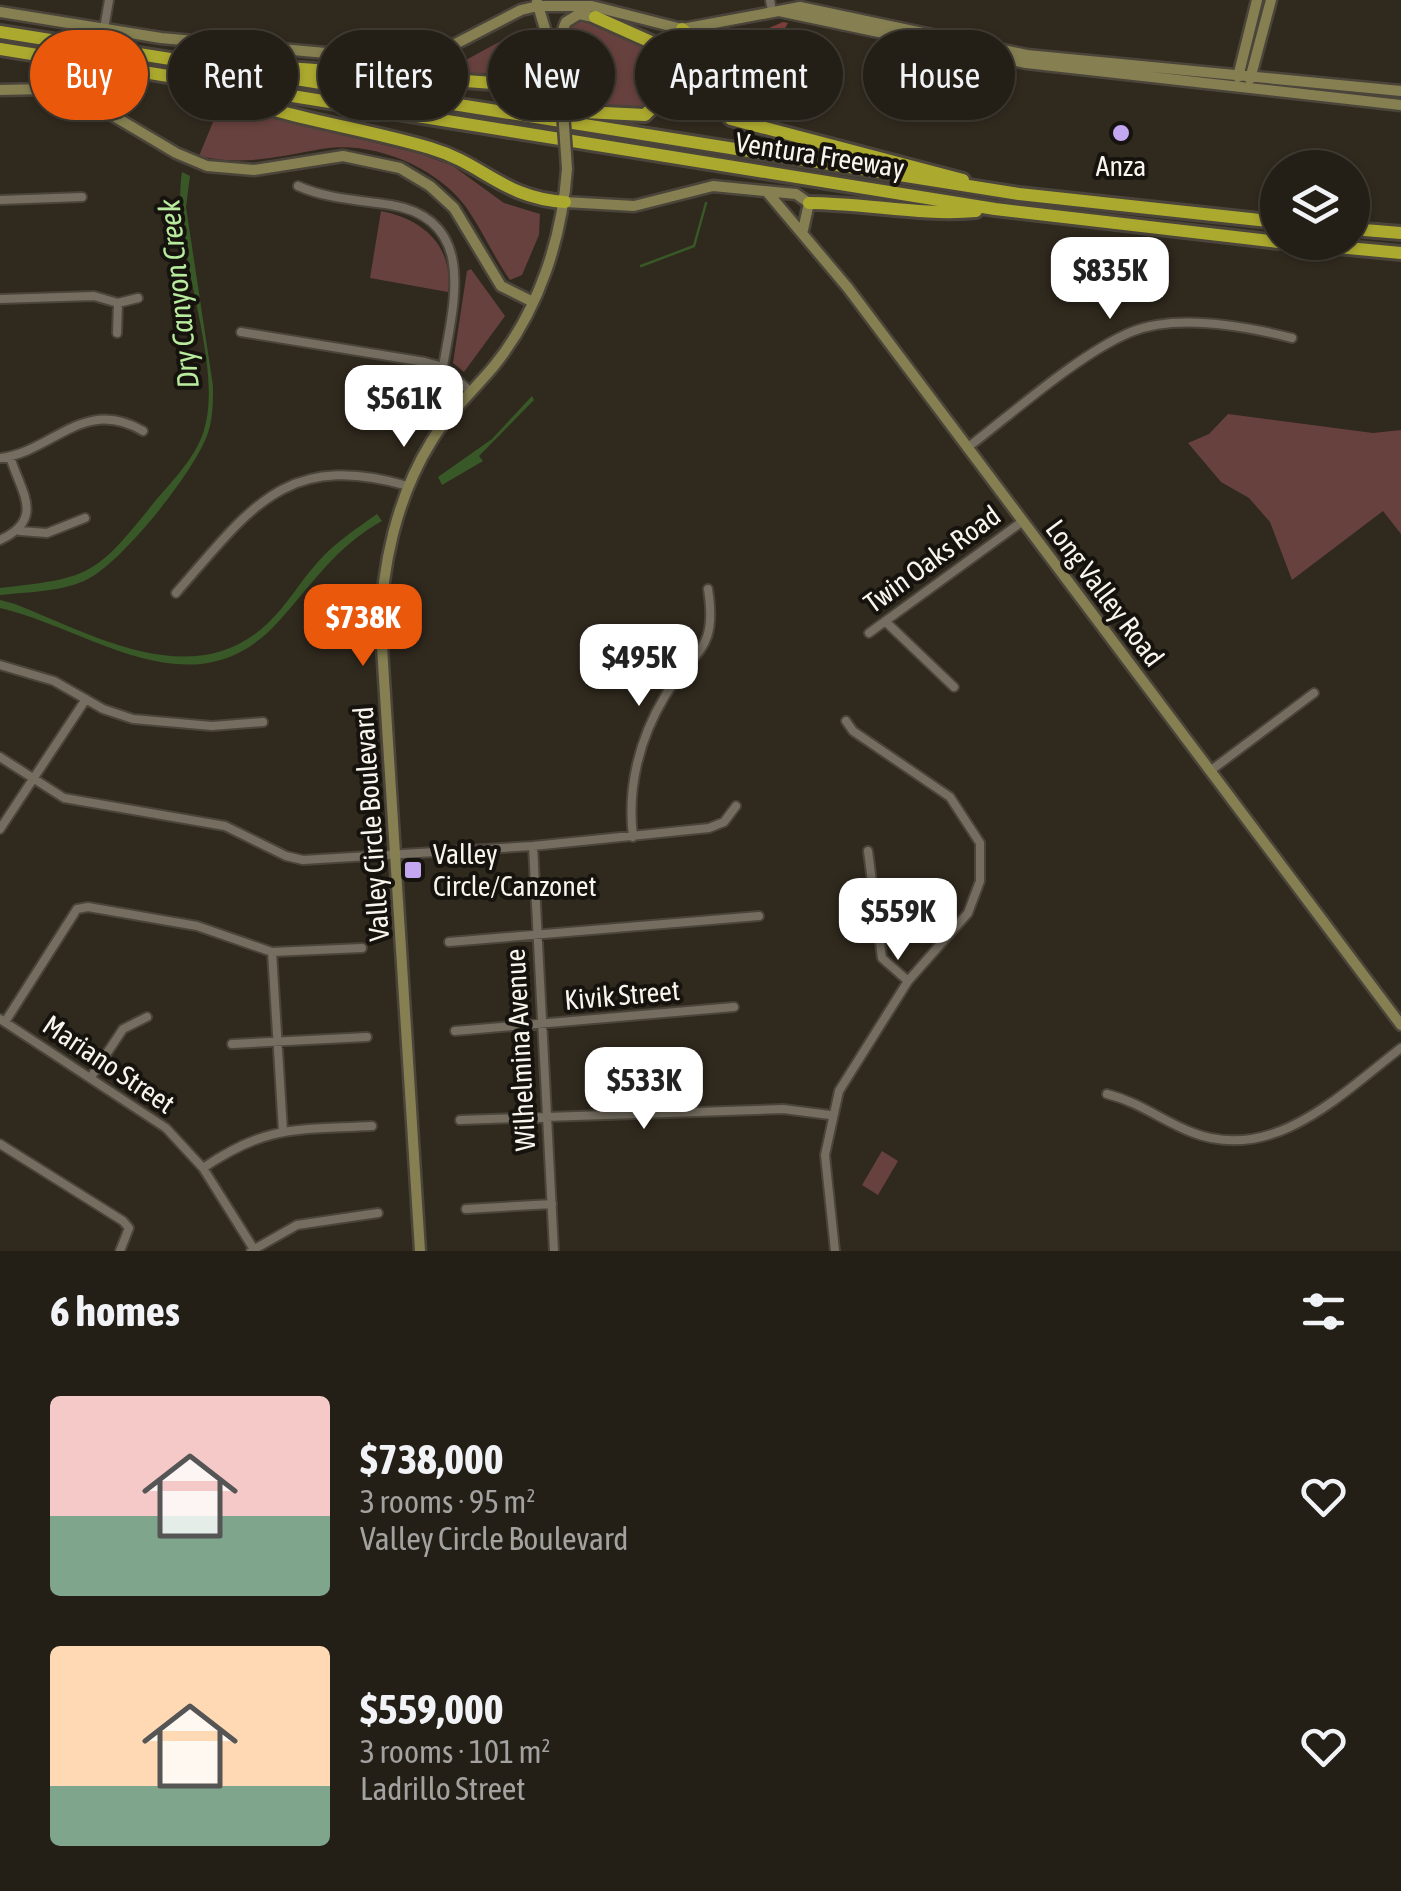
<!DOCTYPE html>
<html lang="en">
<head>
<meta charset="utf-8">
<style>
  body { margin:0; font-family:"Asap Condensed",sans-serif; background:#2c271f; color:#f1f3f6; height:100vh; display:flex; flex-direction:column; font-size:38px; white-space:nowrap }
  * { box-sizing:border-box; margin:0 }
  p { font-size:32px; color:#a3a2a1 }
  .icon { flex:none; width:55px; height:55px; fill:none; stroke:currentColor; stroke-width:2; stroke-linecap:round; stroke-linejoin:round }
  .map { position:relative; height:1251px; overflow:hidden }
  .sheet { display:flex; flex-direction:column; background:#241f16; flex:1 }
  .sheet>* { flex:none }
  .banner { position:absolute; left:30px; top:30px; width:1342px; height:90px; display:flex; gap:20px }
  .tools { position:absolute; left:1260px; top:150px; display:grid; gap:20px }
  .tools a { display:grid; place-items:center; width:110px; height:110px; border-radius:50%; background:#241f16; box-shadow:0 2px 8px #0004,0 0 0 2px #413d35; font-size:50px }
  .price { position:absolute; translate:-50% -85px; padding:0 22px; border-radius:20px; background:#fff; color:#222; font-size:32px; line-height:65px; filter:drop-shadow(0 2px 5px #0008) }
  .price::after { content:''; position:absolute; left:50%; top:60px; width:30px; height:22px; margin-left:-15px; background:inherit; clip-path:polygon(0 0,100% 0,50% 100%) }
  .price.active { background:#ea580c; color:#fff }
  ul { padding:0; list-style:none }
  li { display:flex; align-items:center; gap:30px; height:250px; padding:0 50px }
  li span { display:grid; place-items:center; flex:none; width:280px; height:200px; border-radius:10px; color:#555 }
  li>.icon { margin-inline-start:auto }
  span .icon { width:120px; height:120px; fill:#fffc; stroke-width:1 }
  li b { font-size:42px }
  h2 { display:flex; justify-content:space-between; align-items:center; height:120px; padding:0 50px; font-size:42px }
  .tag { padding:0 35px; border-radius:45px; background:#241f16; box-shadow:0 2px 8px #0004,0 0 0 2px #413d35; font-size:35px; line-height:90px }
  .tag.active { background:#ea580c; color:#fff }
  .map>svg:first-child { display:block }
  .green { fill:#67413e }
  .forest { fill:#7d403c }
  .water { fill:#395827 }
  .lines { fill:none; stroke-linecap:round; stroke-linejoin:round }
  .stream { stroke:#395827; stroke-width:2.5 }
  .street-casing { stroke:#4a443a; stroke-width:12 }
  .secondary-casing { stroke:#4a443a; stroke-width:15 }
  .highway-casing { stroke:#4a443a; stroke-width:18 }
  .street { stroke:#746d60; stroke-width:8 }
  .secondary { stroke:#857f51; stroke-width:10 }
  .highway { stroke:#aca92f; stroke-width:12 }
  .secondary-bridge-casing { stroke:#4a443a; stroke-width:15; stroke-linecap:butt }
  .secondary-bridge { stroke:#857f51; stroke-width:10 }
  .poi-dot { fill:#c4a7f1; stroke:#16130e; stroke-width:4 }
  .labels { text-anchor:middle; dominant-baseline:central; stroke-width:8; stroke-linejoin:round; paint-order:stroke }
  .street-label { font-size:28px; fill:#f9f4ed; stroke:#16130e }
  .poi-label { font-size:28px; fill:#f9f4ed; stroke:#16130e }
  .water-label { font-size:30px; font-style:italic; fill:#b8eb9e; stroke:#16130e }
</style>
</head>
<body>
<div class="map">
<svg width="1401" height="1251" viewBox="0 0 1401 1251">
  <rect width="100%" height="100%" fill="#30291e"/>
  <path class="green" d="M584 18 656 51 667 65 662 94 645 109 584 105 567 38 568 26Z
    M781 25C779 60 789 87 783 120 742 112 705 104 706 52Z
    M521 30 532 34 537 46C519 80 481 73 447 72L441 67 464 61Z
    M541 72 545 74 550 100 495 96V87Z
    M686 75 708 122 663 115 677 99 681 76Z
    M220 105 421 154 453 166 504 203 540 214 539 235 522 275 510 280C494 257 482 230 466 207 436 166 371 140 321 149 277 157 243 166 199 156Z
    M381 211C423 219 454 246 448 292L370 278Z
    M471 269 505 316 464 372 453 363 467 271Z
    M1228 414 1373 433 1401 430V534L1383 511 1292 580 1270 522 1249 498 1221 482 1188 443 1209 434Z
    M882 1151 898 1161 878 1195 862 1185Z"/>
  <path class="forest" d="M783 22 788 23C776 42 773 59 783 81L794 82 799 91 779 117 752 110 761 95 757 88 744 87 731 99 723 95 714 77 719 65C751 65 754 52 769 28Z"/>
  <path class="water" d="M182 172 190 176 186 207 213 386C213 402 213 418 208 433 195 471 121 565 84 581 58 592 28 592 0 595V588C90 578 95 576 152 505 170 483 196 458 204 430 225 361 170 249 182 172Z
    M532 396 534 400 479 456 483 461 442 485 438 477 492 439Z
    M377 514 382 521C335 547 313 584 278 622 194 715 93 630 0 608V600L15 604C94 635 194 694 268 623 287 605 300 582 317 563 334 543 356 529 377 514Z"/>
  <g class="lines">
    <path class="stream" d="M751 113C786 88 767 86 768 51
      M641 266 694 246 706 203"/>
    <g class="street-casing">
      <path id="street" d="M770 0 772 11
        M104 29 109 0
        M298 186C327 199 360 200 391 205 479 220 453 305 443 367
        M0 200 82 197
        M0 299 94 296 118 303 138 298
        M241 332 425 362 443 367 471 392
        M117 333 118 303
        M967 448C1013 413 1080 353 1131 332 1177 313 1245 326 1292 338
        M0 458C53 452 83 396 143 431
        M20 531 47 533 85 518
        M0 540C45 519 22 494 10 457
        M176 593C250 509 285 450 408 486
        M886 622 954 687
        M869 633 1023 521
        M0 665 54 681 103 709 133 719 212 726 263 722
        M0 757 64 798 225 826 286 856 303 860 533 846 709 828 724 822 736 806
        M1210 771 1314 693
        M0 829 86 699
        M633 837C627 788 639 739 665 696 694 648 718 653 708 589
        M533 846 554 1251
        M868 851 882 958 908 981
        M449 942 759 916
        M272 952 283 1131
        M0 1019 166 1128 203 1168 255 1251
        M5 1022 77 909 88 907 197 926 272 952 362 948
        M455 1031 734 1007
        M232 1044 367 1037
        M91 1077 123 1029 147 1017
        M1107 1094C1139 1102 1161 1120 1191 1132 1273 1165 1341 1094 1401 1048
        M460 1120 783 1109 830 1115
        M0 1144 123 1221 129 1228 120 1251
        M203 1168C268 1124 297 1130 372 1126
        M466 1209 552 1204
        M251 1251 297 1225 378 1213
        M835 1251 825 1155 839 1091 908 981 968 913 980 881V843L950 797 853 731 846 721"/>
    </g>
    <g class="secondary-casing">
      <path id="secondary" d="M537 2 559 76
        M779 11 1026 63 1401 105
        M0 12 161 38 392 59 436 54 521 10 538 6H592L682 29 800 7 1027 55 1401 91
        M1238 77 1257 0
        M1250 79 1271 0
        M561 82C564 62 557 40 566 22L579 14 598 18
        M0 90 45 89 85 99 176 153 207 166 254 170 343 156 400 168 430 186 454 208 501 286 533 302
        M768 193 848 288 1401 1025
        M565 202 634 206 713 186 796 194 809 203
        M803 230 809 203
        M420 1251 381 631C381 567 397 497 431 442 448 414 473 391 494 366 539 310 562 239 567 169"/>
    </g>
    <g class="highway-casing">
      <path id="highway" d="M595 17 660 46 674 60
        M0 32 1019 194 1278 222
        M0 49 995 209 1278 242
        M246 65 493 83 516 78 539 64 548 37
        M219 91C286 119 360 127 430 148 484 164 503 198 565 202
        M523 109 645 115 670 90 674 48 682 29 690 36 701 89 731 119 963 180
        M809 203C865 203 921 216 976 211
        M1352 229 1401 233
        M1285 242 1401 253"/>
    </g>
    <use href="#street" class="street"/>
    <use href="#secondary" class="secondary"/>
    <use href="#highway" class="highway"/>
    <g class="secondary-bridge-casing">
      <path id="secondary-bridge" d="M561 82 567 169"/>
    </g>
    <use href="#secondary-bridge" class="secondary-bridge"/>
  </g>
  <g class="poi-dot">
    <circle cx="1121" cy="133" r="10"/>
    <rect x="403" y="860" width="20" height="20" rx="5"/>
  </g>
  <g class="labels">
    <g class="street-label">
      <text transform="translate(820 155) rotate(9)">Ventura Freeway</text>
      <text transform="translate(932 559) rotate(-36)">Twin Oaks Road</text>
      <text transform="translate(1105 593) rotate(53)">Long Valley Road</text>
      <text transform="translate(371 824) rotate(-94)">Valley Circle Boulevard</text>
      <text transform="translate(622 995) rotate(-5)">Kivik Street</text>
      <text transform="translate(520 1050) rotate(-93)">Wilhelmina Avenue</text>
      <text transform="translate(109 1064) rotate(34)">Mariano Street</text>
    </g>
    <g class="poi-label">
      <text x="1121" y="166">Anza</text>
      <text x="433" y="854" text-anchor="start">Valley<tspan x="433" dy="32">Circle/Canzonet</tspan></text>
    </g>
    <g class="water-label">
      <text transform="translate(178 294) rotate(-96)">Dry Canyon Creek</text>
    </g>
  </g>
</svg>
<div class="tools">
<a><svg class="icon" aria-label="layers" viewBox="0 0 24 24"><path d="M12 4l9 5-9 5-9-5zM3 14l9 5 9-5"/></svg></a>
</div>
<b class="price" style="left:1110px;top:322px">$835K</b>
<b class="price" style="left:404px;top:450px">$561K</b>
<b class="price active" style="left:363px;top:669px">$738K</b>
<b class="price" style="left:639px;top:709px">$495K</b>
<b class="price" style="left:898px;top:963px">$559K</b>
<b class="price" style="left:644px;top:1132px">$533K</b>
<div class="banner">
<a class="tag active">Buy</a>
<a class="tag">Rent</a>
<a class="tag">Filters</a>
<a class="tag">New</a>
<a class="tag">Apartment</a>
<a class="tag">House</a>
</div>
</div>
<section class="sheet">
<h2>6 homes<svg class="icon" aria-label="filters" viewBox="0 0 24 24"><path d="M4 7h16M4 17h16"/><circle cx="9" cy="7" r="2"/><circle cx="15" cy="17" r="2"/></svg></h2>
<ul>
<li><span style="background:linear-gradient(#f6c9c9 60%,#7fa58c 0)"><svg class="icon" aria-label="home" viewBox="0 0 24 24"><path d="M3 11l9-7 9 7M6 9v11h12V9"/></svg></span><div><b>$738,000</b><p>3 rooms · 95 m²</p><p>Valley Circle Boulevard</p></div><svg class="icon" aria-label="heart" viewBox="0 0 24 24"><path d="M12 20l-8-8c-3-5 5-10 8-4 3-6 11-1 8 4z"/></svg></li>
<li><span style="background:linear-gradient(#ffd9b3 70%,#7fa58c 0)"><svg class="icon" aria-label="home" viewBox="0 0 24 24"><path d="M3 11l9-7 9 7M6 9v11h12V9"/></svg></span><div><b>$559,000</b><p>3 rooms · 101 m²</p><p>Ladrillo Street</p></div><svg class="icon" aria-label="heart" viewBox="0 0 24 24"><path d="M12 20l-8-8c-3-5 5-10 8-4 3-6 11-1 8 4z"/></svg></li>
</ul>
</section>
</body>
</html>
